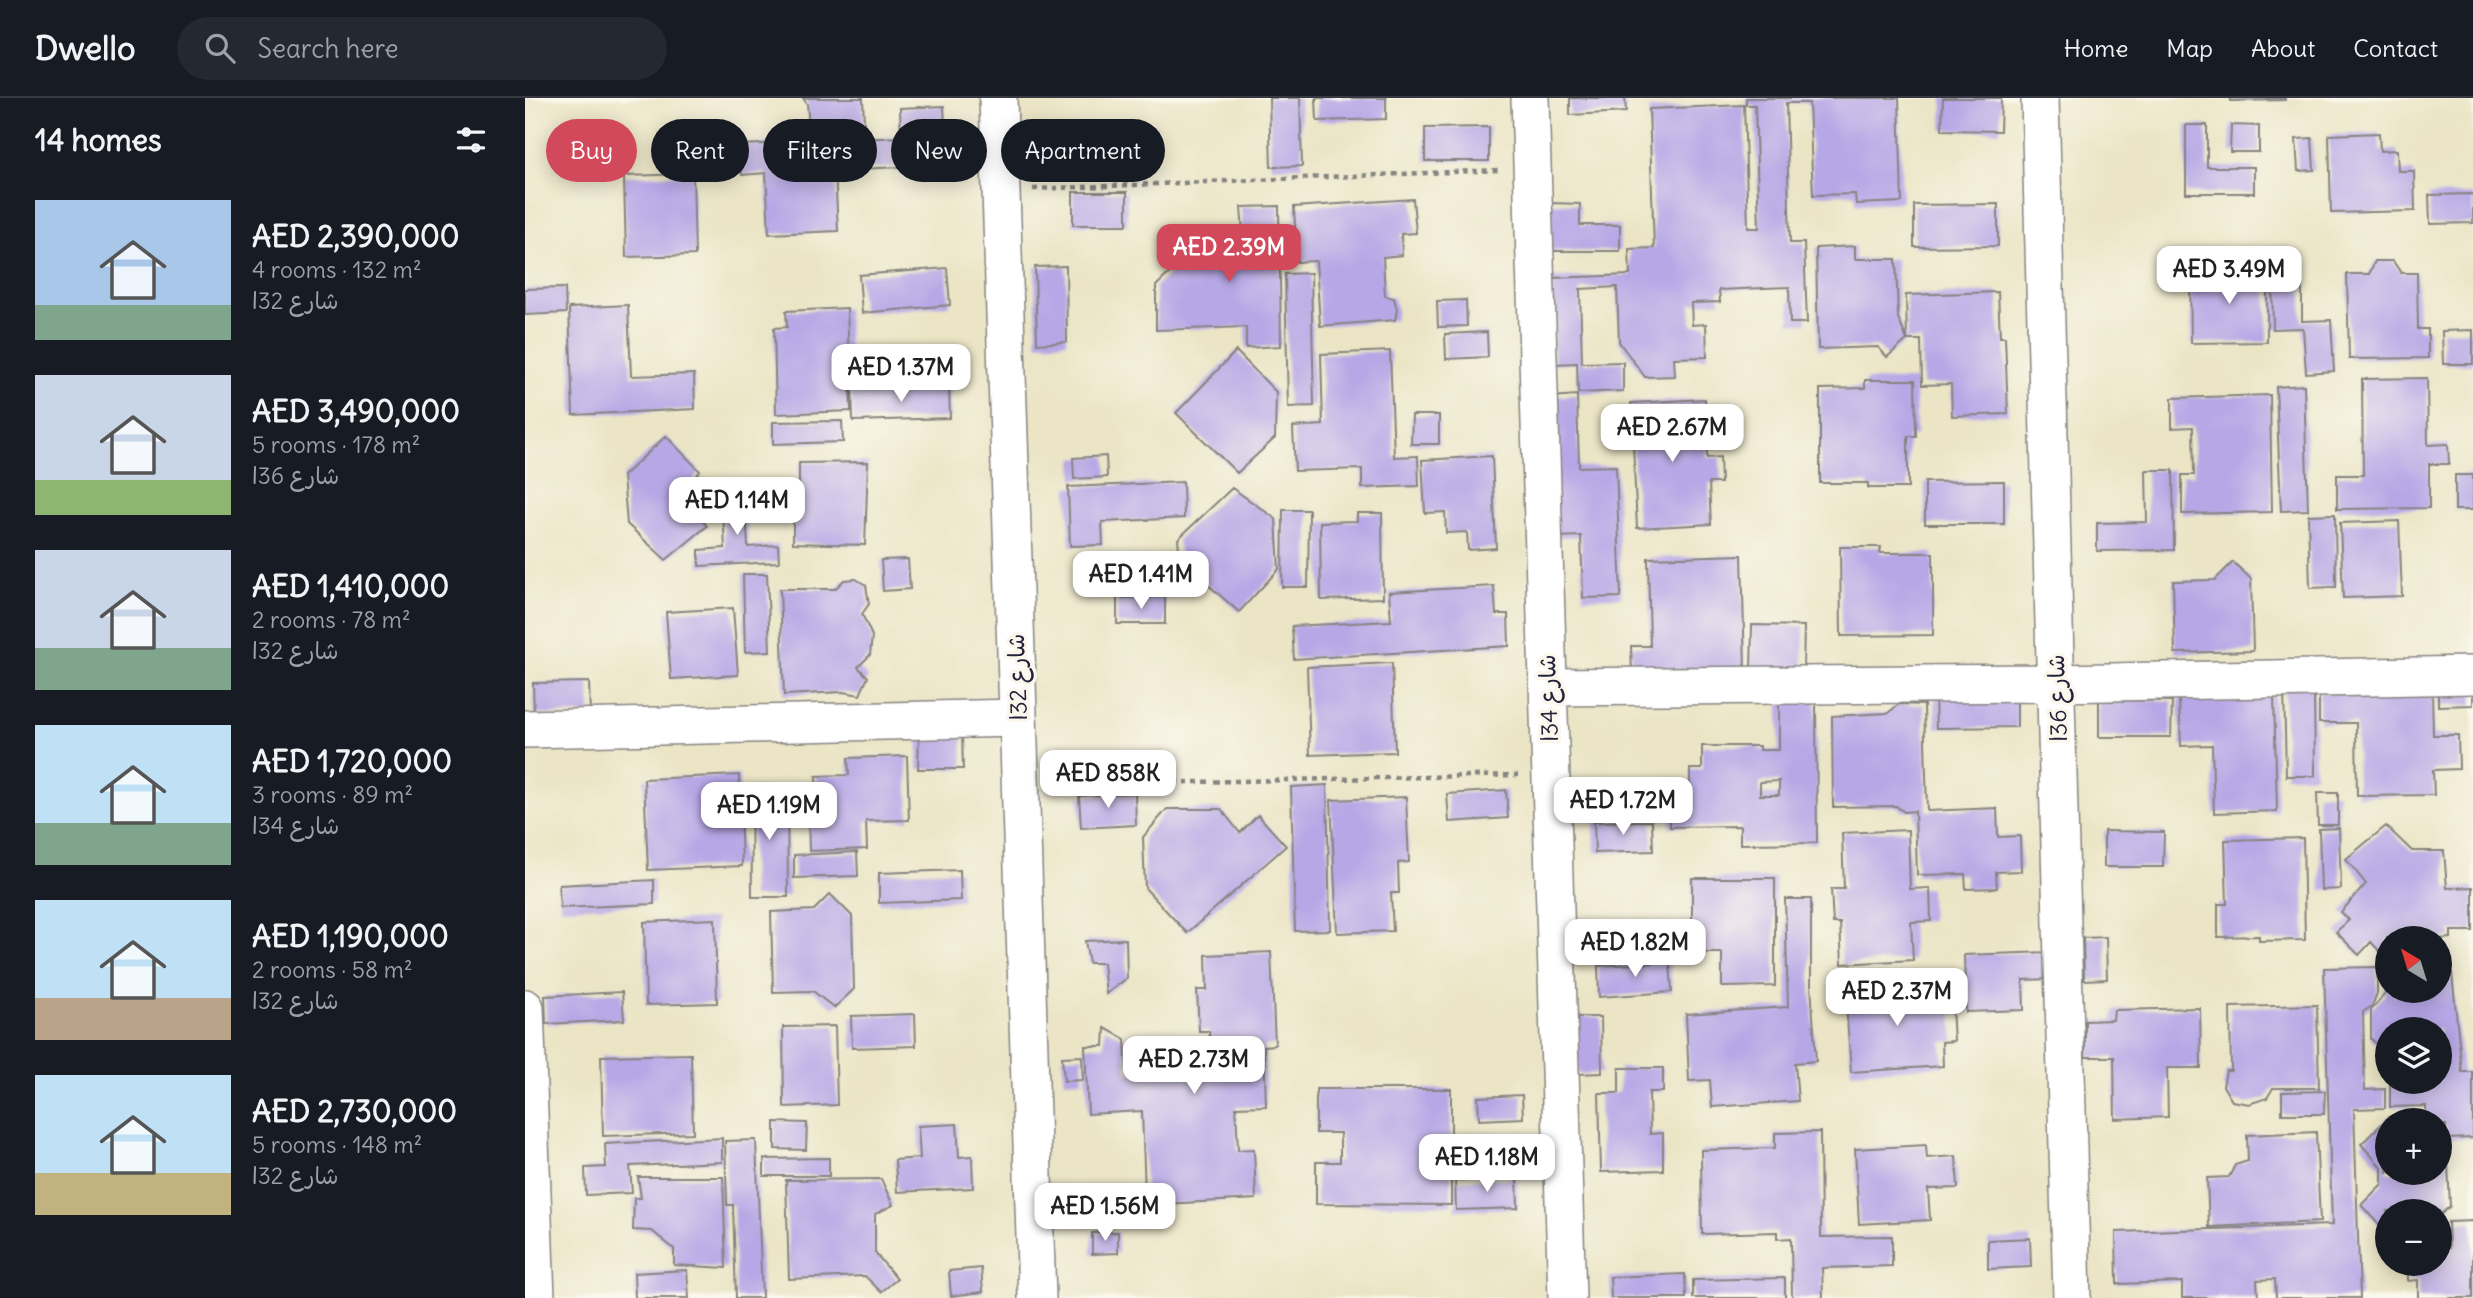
<!DOCTYPE html>
<html lang="en">
<head>
<meta charset="utf-8">
<style>
  body { margin:0; font-family:Delius,"Playpen Sans Arabic",sans-serif; background:#242831; color:#f1f3f6; height:100vh; display:flex; flex-direction:column; font-size:26px; white-space:nowrap }
  * { box-sizing:border-box; margin:0 }
  p { font-size:23px; color:#9ea1a6 }
  .icon { flex:none; width:38px; height:38px; fill:none; stroke:currentColor; stroke-width:2; stroke-linecap:round; stroke-linejoin:round }
  .map { position:relative; flex:1; overflow:hidden }
  .sheet { display:flex; flex-direction:column; background:#171b24; width:525px }
  .sheet>* { flex:none }
  .guide { position:absolute; left:21px; top:21px; width:665px; height:63px; display:flex; gap:14px }
  .needle { width:46px; rotate:322deg }
  .buttons { position:absolute; left:1850px; top:828px; display:grid; gap:14px }
  .buttons a { display:grid; place-items:center; width:77px; height:77px; border-radius:50%; background:#171b24; box-shadow:0 4px 18px #0003; font-size:35px }
  .price { position:absolute; translate:-50% -60px; padding:0 16px; border-radius:14px; background:#fff; color:#222; font-size:23px; line-height:46px; filter:drop-shadow(0 2px 4px #0008) }
  .price::after { content:''; position:absolute; left:50%; top:42px; width:21px; height:16px; margin-left:-10px; background:inherit; clip-path:polygon(0 0,100% 0,50% 100%) }
  .price.current { background:#d1495b; color:#fff }
  ul { padding:0; list-style:none }
  li { display:flex; align-items:center; gap:21px; height:175px; padding:0 35px }
  li span { display:grid; place-items:center; flex:none; width:196px; height:140px; border-radius:0px; color:#555 }
  li>.icon { margin-inline-start:auto }
  span .icon { width:84px; height:84px; fill:#fffc; stroke-width:1 }
  li b { font-size:30px }
  h2 { display:flex; justify-content:space-between; align-items:center; height:84px; padding:0 35px; font-size:30px }
  .pill { padding:0 24px; border-radius:32px; background:#171b24; box-shadow:0 4px 18px #0003; font-size:24px; line-height:63px }
  .pill.current { background:#d1495b; color:#fff }
  header { display:flex; align-items:center; gap:42px; box-sizing:border-box; height:98px; padding:0 35px; background:#171b24; border-bottom:2px solid #363941 }
  header strong { font-size:33px }
  nav { display:flex; gap:38px; margin-inline-start:auto; font-size:24px }
  .search { width:490px; height:63px; background:#242831; display:flex; align-items:center; gap:18px; box-sizing:border-box; padding:0 24px; border-radius:38px; color:#9ea1a6; font-size:26px }
  main { display:flex; flex:1; min-height:0 }
  .map>svg:first-child { display:block }
  .building { fill:#b7a7e6; fill-rule:evenodd }
  .lines { fill:none; stroke-linecap:round; stroke-linejoin:round }
  .minor-casing { stroke:#868480; stroke-width:40 }
  .path { stroke:#868480; stroke-width:4.5; stroke-dasharray:5 5; stroke-linecap:butt }
  .minor { stroke:#fff; stroke-width:37 }
  .labels { text-anchor:middle; dominant-baseline:central; stroke-width:7; stroke-linejoin:round; paint-order:stroke }
  .street-label { font-size:23px; fill:#22223b; stroke:#fbf7ec }
</style>
</head>
<body>
<header>
<strong>Dwello</strong>
<div class="search"><svg class="icon" aria-label="search" viewBox="0 0 24 24"><circle cx="10" cy="10" r="6"/><path d="M15 15l6 6"/></svg>Search here</div>
<nav><a>Home</a><a>Map</a><a>About</a><a>Contact</a></nav>
</header>
<main>
<section class="sheet">
<h2>14 homes<svg class="icon" aria-label="filters" viewBox="0 0 24 24"><path d="M4 7h16M4 17h16"/><circle cx="9" cy="7" r="2"/><circle cx="15" cy="17" r="2"/></svg></h2>
<ul>
<li><span style="background:linear-gradient(#a9c7e8 75%,#7fa58c 0)"><svg class="icon" aria-label="home" viewBox="0 0 24 24"><path d="M3 11l9-7 9 7M6 9v11h12V9"/></svg></span><div><b>AED 2,390,000</b><p>4 rooms · 132 m²</p><p>شارع 32ا</p></div></li>
<li><span style="background:linear-gradient(#c9d6e8 75%,#8fb573 0)"><svg class="icon" aria-label="home" viewBox="0 0 24 24"><path d="M3 11l9-7 9 7M6 9v11h12V9"/></svg></span><div><b>AED 3,490,000</b><p>5 rooms · 178 m²</p><p>شارع 36ا</p></div></li>
<li><span style="background:linear-gradient(#c9d6e8 70%,#7fa58c 0)"><svg class="icon" aria-label="home" viewBox="0 0 24 24"><path d="M3 11l9-7 9 7M6 9v11h12V9"/></svg></span><div><b>AED 1,410,000</b><p>2 rooms · 78 m²</p><p>شارع 32ا</p></div></li>
<li><span style="background:linear-gradient(#bfe0f5 70%,#7fa58c 0)"><svg class="icon" aria-label="home" viewBox="0 0 24 24"><path d="M3 11l9-7 9 7M6 9v11h12V9"/></svg></span><div><b>AED 1,720,000</b><p>3 rooms · 89 m²</p><p>شارع 34ا</p></div></li>
<li><span style="background:linear-gradient(#bfe0f5 70%,#b9a48a 0)"><svg class="icon" aria-label="home" viewBox="0 0 24 24"><path d="M3 11l9-7 9 7M6 9v11h12V9"/></svg></span><div><b>AED 1,190,000</b><p>2 rooms · 58 m²</p><p>شارع 32ا</p></div></li>
<li><span style="background:linear-gradient(#bfe0f5 70%,#c2b280 0)"><svg class="icon" aria-label="home" viewBox="0 0 24 24"><path d="M3 11l9-7 9 7M6 9v11h12V9"/></svg></span><div><b>AED 2,730,000</b><p>5 rooms · 148 m²</p><p>شارع 32ا</p></div></li>
</ul>
</section>
<div class="map">
<svg width="1948" height="1200" viewBox="0 0 1948 1200">
  <rect width="100%" height="100%" fill="#fbf7ec"/>
  <filter id="ink" filterUnits="userSpaceOnUse"><feTurbulence type="fractalNoise" baseFrequency=".0143" numOctaves="2"/><feDisplacementMap in="SourceGraphic" scale="14" xChannelSelector="R" yChannelSelector="G"/><feConvolveMatrix kernelMatrix="1 2 1 2 8 2 1 2 1" color-interpolation-filters="sRGB"/></filter>
  <filter id="wash" filterUnits="userSpaceOnUse"><feTurbulence type="fractalNoise" baseFrequency=".00686" numOctaves="4" result="noise"/><feDisplacementMap in="SourceGraphic" scale="28" xChannelSelector="R" yChannelSelector="G"/><feGaussianBlur stdDeviation="1.57" result="paint"/><feColorMatrix in="noise" values="0 0 0 0 0 0 0 0 0 0 0 0 0 0 0 0 0 1.4 0 .05"/><feComposite in="paint" operator="in"/></filter>
  <g filter="url(#wash)">
    <rect width="100%" height="100%" fill="#ebe5c6"/>
    <g id="blocks">
      <path class="building" d="M278 0H338L339 26 284 27 282 6Z
        M744 0H775L777 68 746 69Z
        M791 0H861V21L792 23Z
        M1045 0H1100L1101 14 1045 17Z
        M1221 0H1374L1377 104 1331 106 1330 96 1288 97 1284 5H1261L1265 145H1279L1282 225H1265L1264 189 1194 192 1195 204 1166 205 1167 227 1181 226 1182 259 1149 260 1150 278 1120 279 1094 244 1092 189 1055 191 1057 265 1098 264V293L1053 295 1052 265 1029 266 1027 180 1105 177 1104 151 1129 150 1124 11 1219 7 1223 130H1234L1230 7H1221Z
        M1418 0H1476L1475 33 1417 32Z
        M1706 0H1760V2L1706 3Z
        M419 8 422 67 310 72 313 133 244 136 241 75 217 77 216 47 376 39 375 10Z
        M1661 27H1682V69H1729V95H1661Z
        M1706 27 1734 28V54H1705Z
        M964 29V63H900V30Z
        M1854 35 1855 53 1872 52 1873 73H1889L1890 113 1806 115 1804 37Z
        M1787 40 1789 72 1773 73 1771 41Z
        M168 76 170 157 101 159 99 78Z
        M548 94H602V127H548Z
        M1948 96V125L1905 126 1904 97Z
        M888 101 891 135 876 136 877 157 858 159 860 198 869 200 872 212 870 222 795 228 791 163 772 164 769 109Z
        M1026 105 1055 106V127H1095V153H1025Z
        M1473 106V148L1389 149V107Z
        M754 108 756 248 721 250V229L631 232V188L675 146 719 148 716 109Z
        M1330 148V161H1371L1373 220 1382 242 1362 259 1353 249 1293 251 1291 150Z
        M1850 163H1868L1876 175H1892L1893 231H1903V260L1824 261 1822 176H1844Z
        M541 168 542 244 512 246 510 169Z
        M422 170 425 207 337 215 334 177Z
        M1742 171V244L1666 245 1665 173Z
        M1777 174V223L1806 222 1809 273 1781 275 1778 230 1748 231 1747 175Z
        M786 175 789 308 763 309 760 176Z
        M40 190 41 215 0 217V191Z
        M1473 194 1475 239H1480L1483 316 1427 318 1426 286 1397 287 1396 242H1382L1381 197Z
        M941 202 942 228 913 229 912 203Z
        M103 207 106 278 169 276 170 311 48 317 44 210Z
        M322 210 326 313 251 316 249 230 262 229 261 213Z
        M1948 232V266H1918L1917 233Z
        M962 234 963 259 921 261 920 236Z
        M711 253 751 294 750 340 712 375 651 315Z
        M865 253 869 359 893 358 894 388 837 390V371L770 373 768 329 798 327 796 256Z
        M1902 280 1903 347 1923 346 1924 366H1904V410L1812 411V377H1838L1837 281Z
        M1340 282H1390L1391 338H1383V390H1343V385H1295V291L1340 290Z
        M1779 287 1783 412 1756 413 1751 289Z
        M424 288 425 320 328 323 327 291Z
        M1052 297 1054 369 1091 368 1096 499 1058 500 1056 438 1031 439 1027 299Z
        M1745 297 1747 414 1657 416V377H1669L1668 329 1647 330V300Z
        M1180 301 1182 360 1195 359 1196 385H1184L1186 426 1112 430 1106 305Z
        M887 317H914V346H886Z
        M317 323 318 344 248 346V324Z
        M141 338 175 373 157 397 182 428 141 462 102 426 98 378Z
        M581 358 582 379 549 381 548 360Z
        M967 358 971 450 943 452 942 434 921 435 920 414 900 415 897 362Z
        M343 364 340 447 268 445V418L259 407 260 398 274 386V365Z
        M1621 372H1648L1649 452 1572 453V425L1622 424Z
        M1930 377H1948V412H1930Z
        M1479 383V426H1400V384Z
        M658 384 659 420 577 424 578 447 545 448 543 389Z
        M707 390 751 421 754 471 714 514 655 462 653 441Z
        M220 392 223 449 253 447 254 464 174 468V452L200 450 197 393Z
        M758 412H784L783 489H757Z
        M832 415H857L858 500 796 502 795 424 832 423Z
        M1810 416 1811 489 1785 490 1783 417Z
        M1874 423 1877 498 1818 500 1815 425Z
        M1315 449H1356L1355 455H1408V537L1316 538Z
        M1217 457 1220 572 1107 575 1106 548H1125L1123 460Z
        M383 461 385 491 358 493 356 462Z
        M1708 464 1726 481 1728 553 1650 555 1648 483 1690 482Z
        M218 476H242L245 553 220 554Z
        M331 481 341 487 344 506 337 516 347 538 345 557 333 569 343 579 335 597 318 594 259 597 255 491H310L319 482Z
        M969 488 971 516H983L984 548 769 561 767 528 866 523 864 494Z
        M640 499V526H592V500Z
        M208 510 213 577 146 581 141 514Z
        M1227 527 1279 528 1278 576 1226 574Z
        M867 565 870 654 785 657 782 569Z
        M1913 582H1948V607L1913 608Z
        M64 584 65 616 9 617 8 585Z
        M1789 588 1790 678H1761L1759 589Z
        M1907 591 1908 637H1933L1934 671 1908 672 1909 697 1832 698 1831 625H1794V594Z
        M1492 596V629L1411 630 1410 597Z
        M1749 598 1752 713 1689 715 1687 647 1656 648 1654 601Z
        M1291 601 1292 745 1215 746V728L1145 729V692H1165V671H1177V648H1234V652H1254V602ZM1254 683V697H1235V684Z
        M1574 602 1647 603 1646 639H1574Z
        M1374 606 1399 607 1402 713 1472 710 1473 739 1495 738 1496 773 1471 774 1472 790 1441 791 1440 776 1392 777 1390 713 1379 714 1371 708 1308 709 1307 618 1363 615Z
        M394 636H437L438 671H393Z
        M382 658 384 722 341 723 342 751 284 753 283 711 292 710 291 678 324 677 323 660Z
        M214 677 217 768 123 772 119 681Z
        M802 687 805 832 770 833 766 689Z
        M226 690H262L263 799H227Z
        M981 692 983 720 924 724 922 696Z
        M610 695 611 727 556 730 554 698Z
        M1792 695H1813V727H1793Z
        M881 699 884 764 873 765 874 795H866L868 833 812 835 806 702Z
        M642 711H696L715 735 733 717 761 748 662 835 620 790 618 739Z
        M1127 723 1128 753 1070 755 1069 724Z
        M1861 728 1887 753H1919L1922 790 1948 789V833H1926V840L1914 841 1862 840V861L1846 844 1834 857 1811 834 1824 822 1816 814 1841 786 1821 761Z
        M1814 730 1816 791 1796 792 1794 731Z
        M1383 732 1385 791 1405 790 1406 823 1386 824 1388 862 1317 866 1315 825H1308L1306 791H1319L1317 735Z
        M1579 733 1639 734 1638 769H1579Z
        M1778 740 1780 842 1734 843V838L1693 839V806H1702L1700 742Z
        M332 754 333 778 269 780V757Z
        M435 772 436 802 354 805V775Z
        M1167 780H1250V888L1197 889V855H1167Z
        M129 782V806L35 810 34 787Z
        M305 796 327 818 329 891 309 910 288 893 248 894 246 814 289 812Z
        M1260 801H1286V887L1291 963 1270 965 1273 1003 1187 1009 1185 982 1164 983 1161 916 1263 909Z
        M190 821 192 905 121 907 119 824Z
        M1581 839 1582 881 1559 882 1558 840Z
        M601 841 602 880 581 896 578 865H564L560 843Z
        M746 854 750 947 739 948 741 1008 711 1009 713 1052 729 1051 731 1101 621 1107V1124L569 1126 568 1098 620 1096 617 1013 563 1016 560 948H579L580 930 600 941 602 975 686 971 684 933H674L672 892H682L681 857Z
        M1524 854 1526 881 1498 882 1499 912 1441 914 1439 857Z
        M1145 864 1147 894 1074 899 1073 868Z
        M1852 869V895L1847 908 1838 914 1840 992 1860 991V1010L1829 1011 1835 1200H1751L1750 1181 1732 1182 1733 1200H1657V1184L1592 1186 1591 1134 1807 1127 1799 870Z
        M1927 875 1937 974H1948V1040L1921 1041V1027H1914V1022H1901V1008L1865 1009V984H1914V931H1862V955L1846 941V912L1860 896 1859 882 1862 881V892H1914V876Z
        M1413 886 1414 911 1427 910 1429 943 1417 944 1418 968 1326 974 1320 892Z
        M97 894 99 922 21 926 20 898Z
        M1792 907 1794 990H1748L1742 1000 1724 1006 1707 1003 1698 988 1701 973H1706L1705 909Z
        M1675 910 1676 970H1642L1643 1019 1590 1021 1589 959H1560V923L1588 922 1589 912Z
        M390 916 391 948 327 950 326 918Z
        M1050 919H1076L1077 975 1053 976Z
        M310 928 312 1007 259 1009 258 929Z
        M166 956 168 1035 78 1038 76 958Z
        M557 958 558 982 539 983 537 959Z
        M1094 970H1138V994H1124L1125 1036 1138 1035V1072L1076 1074 1074 995H1094Z
        M791 991H926V1107L791 1106V1064H815V1035H791Z
        M1800 993 1799 1016H1757V994Z
        M997 997 998 1020 954 1022 953 999Z
        M1864 1019 1872 1022H1862V1074H1914V1042L1922 1045 1925 1108 1914 1118V1113H1862V1136L1836 1107 1857 1086V1070L1836 1046Z
        M250 1024 282 1025 281 1052 250 1051Z
        M432 1026 434 1059 447 1058 448 1090 372 1094 370 1062 395 1060 393 1028Z
        M1295 1034 1296 1139 1367 1138V1168L1297 1170 1298 1200H1267L1266 1140 1252 1141V1134L1177 1136 1176 1052 1250 1050V1035Z
        M1791 1034 1795 1124 1684 1129 1682 1080 1704 1079 1710 1067 1723 1063 1722 1037Z
        M197 1040V1064L105 1068 107 1095 61 1097 60 1070 81 1069 80 1046Z
        M231 1042 237 1200H211L208 1107H202L200 1043Z
        M1401 1047 1402 1060 1431 1058 1433 1090 1403 1091 1405 1122 1334 1126 1330 1051Z
        M304 1060V1078H239V1061Z
        M113 1079H198L201 1170 149 1167V1151L127 1133 108 1132 109 1100H116Z
        M992 1080 993 1110 931 1112 930 1082Z
        M356 1081 368 1107 350 1116V1155L372 1181 356 1194 340 1178 264 1181 261 1082Z
        M1948 1123V1200H1893V1182L1883 1183V1166H1914V1150H1924L1923 1124Z
        M593 1134V1155L567 1156V1135Z
        M1505 1140 1506 1169 1463 1171V1142Z
        M456 1170 458 1194 426 1198 424 1173Z
        M162 1172 164 1200H110L109 1175Z
        M1160 1176 1161 1200H1086L1085 1179Z
        M1260 1180V1200H1168V1182Z"/>
    </g>
  </g>
  <g filter="url(#ink)">
    <use href="#blocks" fill-opacity="0" stroke="#868480" stroke-width="2"/>
    <g class="lines">
      <g class="minor-casing">
        <path id="minor" d="M473 0 512 1200
          M1005 0 1042 1200
          M1515 0 1547 1200
          M1023 589 1531 585 1948 577
          M0 631 493 620
          M0 910 11 1200"/>
      </g>
      <path class="path" d="M508 91 975 72
        M529 687 993 677"/>
      <use href="#minor" class="minor"/>
    </g>
  </g>
  <g class="labels">
    <g class="street-label">
      <text transform="translate(492 579) rotate(-92)">شارع 32ا</text>
      <text transform="translate(1023 600) rotate(-92)">شارع 34ا</text>
      <text transform="translate(1532 600) rotate(-92)">شارع 36ا</text>
    </g>
  </g>
</svg>
<div class="buttons">
<a><svg class="needle" viewBox="-14 -14 28 28"><path d="M0-13l5 13h-10z" fill="#e53935"/><path d="M0 13l5-13h-10z" fill="#9ea1a6"/></svg></a>
<a><svg class="icon" aria-label="layers" viewBox="0 0 24 24"><path d="M12 4l9 5-9 5-9-5zM3 14l9 5 9-5"/></svg></a>
<a>+</a>
<a>−</a>
</div>
<b class="price current" style="left:704px;top:186px">AED 2.39M</b>
<b class="price" style="left:1704px;top:208px">AED 3.49M</b>
<b class="price" style="left:376px;top:306px">AED 1.37M</b>
<b class="price" style="left:1147px;top:366px">AED 2.67M</b>
<b class="price" style="left:212px;top:439px">AED 1.14M</b>
<b class="price" style="left:616px;top:513px">AED 1.41M</b>
<b class="price" style="left:583px;top:712px">AED 858K</b>
<b class="price" style="left:1098px;top:739px">AED 1.72M</b>
<b class="price" style="left:244px;top:744px">AED 1.19M</b>
<b class="price" style="left:1110px;top:881px">AED 1.82M</b>
<b class="price" style="left:1372px;top:930px">AED 2.37M</b>
<b class="price" style="left:669px;top:998px">AED 2.73M</b>
<b class="price" style="left:962px;top:1096px">AED 1.18M</b>
<b class="price" style="left:580px;top:1145px">AED 1.56M</b>
<div class="guide">
<a class="pill current">Buy</a>
<a class="pill">Rent</a>
<a class="pill">Filters</a>
<a class="pill">New</a>
<a class="pill">Apartment</a>
</div>
</div>
</main>
</body>
</html>
